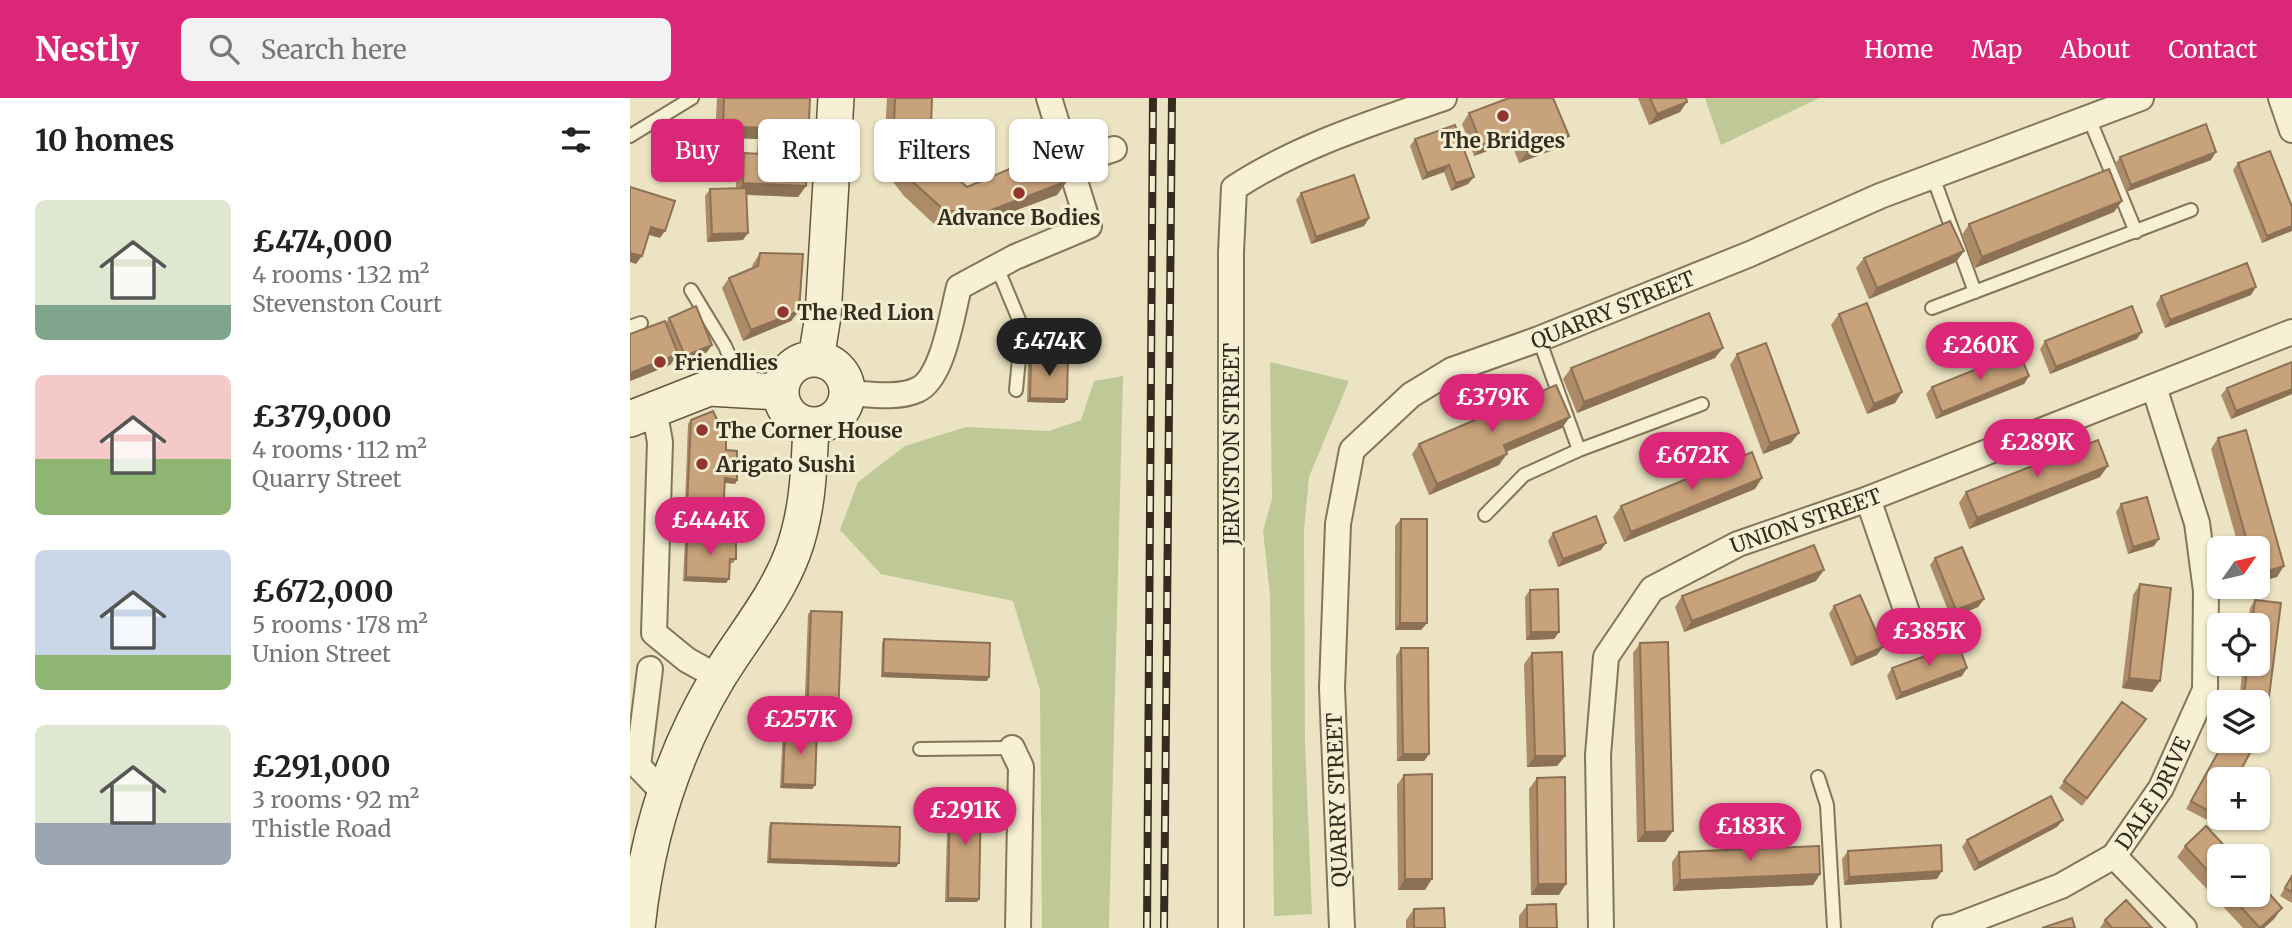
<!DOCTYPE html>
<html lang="en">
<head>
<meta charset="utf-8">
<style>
  body { margin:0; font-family:Merriweather,serif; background:#f2f2f2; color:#222; height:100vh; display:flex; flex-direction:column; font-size:26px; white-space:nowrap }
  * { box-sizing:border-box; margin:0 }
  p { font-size:23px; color:#767676 }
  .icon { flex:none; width:38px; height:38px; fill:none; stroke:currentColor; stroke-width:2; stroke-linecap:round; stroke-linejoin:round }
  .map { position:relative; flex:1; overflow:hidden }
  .drawer { display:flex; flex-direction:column; background:#fff; width:630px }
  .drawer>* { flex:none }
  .banner { position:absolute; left:21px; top:21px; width:665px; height:63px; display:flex; gap:14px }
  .needle { width:46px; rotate:56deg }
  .controls { position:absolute; left:1577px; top:438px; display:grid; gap:14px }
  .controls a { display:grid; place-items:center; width:63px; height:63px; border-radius:10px; background:#fff; box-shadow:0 2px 5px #0004; font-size:35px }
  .price { position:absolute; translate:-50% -60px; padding:0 16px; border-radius:24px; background:#db2777; color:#fff; font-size:23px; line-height:46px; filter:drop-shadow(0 2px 4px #0008) }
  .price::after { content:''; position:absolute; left:50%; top:42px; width:21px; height:16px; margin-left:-10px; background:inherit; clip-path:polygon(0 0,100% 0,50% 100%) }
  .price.on { background:#222; color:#fff }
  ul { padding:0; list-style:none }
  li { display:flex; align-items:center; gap:21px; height:175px; padding:0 35px }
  li span { display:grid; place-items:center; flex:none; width:196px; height:140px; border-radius:10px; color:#555 }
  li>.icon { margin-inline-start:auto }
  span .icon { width:84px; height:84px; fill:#fffc; stroke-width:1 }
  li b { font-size:30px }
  h2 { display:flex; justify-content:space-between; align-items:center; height:84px; padding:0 35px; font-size:30px }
  .pill { padding:0 24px; border-radius:10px; background:#fff; box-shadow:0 2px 5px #0004; font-size:24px; line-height:63px }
  .pill.on { background:#db2777; color:#fff }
  header { display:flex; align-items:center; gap:42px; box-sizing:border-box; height:98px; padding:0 35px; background:#db2777; color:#fff }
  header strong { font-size:33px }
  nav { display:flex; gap:38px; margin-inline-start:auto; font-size:24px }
  .search { width:490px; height:63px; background:#f2f2f2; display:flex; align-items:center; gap:18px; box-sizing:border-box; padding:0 24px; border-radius:10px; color:#767676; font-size:26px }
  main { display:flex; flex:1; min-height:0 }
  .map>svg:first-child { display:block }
  .green { fill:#bec997 }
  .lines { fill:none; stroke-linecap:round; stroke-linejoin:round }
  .lane-casing { stroke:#84755a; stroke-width:16 }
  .street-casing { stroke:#84755a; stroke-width:28 }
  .secondary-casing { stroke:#66563e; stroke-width:38 }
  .lane { stroke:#f7f0d5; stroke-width:12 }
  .street { stroke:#f7f0d5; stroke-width:24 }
  .secondary { stroke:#f7f0d5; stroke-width:35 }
  .rail-casing { stroke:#352b1e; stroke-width:8 }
  .rail { stroke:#f3edd1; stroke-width:5; stroke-dasharray:16; stroke-linecap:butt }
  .wall { fill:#ac8b69 }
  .shaded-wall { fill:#8c7155 }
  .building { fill:#c8a27a; stroke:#8c7155; stroke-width:2 }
  .poi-dot { fill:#90362e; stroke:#f3edd1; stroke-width:2.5 }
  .labels { text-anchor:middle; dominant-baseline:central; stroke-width:6; stroke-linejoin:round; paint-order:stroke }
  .poi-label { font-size:21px; font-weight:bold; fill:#352b1e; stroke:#f3edd1; text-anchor:start }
  .street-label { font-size:21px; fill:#352b1e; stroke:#f3edd1 }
</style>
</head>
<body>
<header>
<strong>Nestly</strong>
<div class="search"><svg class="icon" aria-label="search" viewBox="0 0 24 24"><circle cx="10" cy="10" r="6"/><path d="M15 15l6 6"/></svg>Search here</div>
<nav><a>Home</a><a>Map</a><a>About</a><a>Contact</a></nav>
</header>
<main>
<section class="drawer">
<h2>10 homes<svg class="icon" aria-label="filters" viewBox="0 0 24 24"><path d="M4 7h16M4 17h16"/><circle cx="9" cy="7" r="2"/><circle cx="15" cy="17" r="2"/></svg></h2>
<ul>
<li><span style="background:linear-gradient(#dfe7d0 75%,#7fa58c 0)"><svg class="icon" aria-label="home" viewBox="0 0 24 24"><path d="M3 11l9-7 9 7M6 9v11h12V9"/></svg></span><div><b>£474,000</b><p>4 rooms · 132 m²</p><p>Stevenston Court</p></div></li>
<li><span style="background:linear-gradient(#f6c9c9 60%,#8fb573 0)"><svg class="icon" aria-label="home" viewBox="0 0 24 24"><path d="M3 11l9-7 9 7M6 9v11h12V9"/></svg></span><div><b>£379,000</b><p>4 rooms · 112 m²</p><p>Quarry Street</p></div></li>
<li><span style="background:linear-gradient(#c9d6e8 75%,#8fb573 0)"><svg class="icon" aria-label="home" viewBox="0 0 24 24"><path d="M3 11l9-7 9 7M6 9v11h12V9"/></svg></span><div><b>£672,000</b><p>5 rooms · 178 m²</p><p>Union Street</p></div></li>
<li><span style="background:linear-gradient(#dfe7d0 70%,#9aa5b1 0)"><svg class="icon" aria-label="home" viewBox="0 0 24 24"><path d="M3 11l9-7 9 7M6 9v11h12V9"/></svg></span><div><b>£291,000</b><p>3 rooms · 92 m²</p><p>Thistle Road</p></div></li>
</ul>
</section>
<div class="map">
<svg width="1662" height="830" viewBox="0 0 1662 830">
  <rect width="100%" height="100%" fill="#ebe3c2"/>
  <path class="green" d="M1075 0H1189L1091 47Z
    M640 264 719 283 679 379 674 432 675 644 682 816 644 818 640 496 633 433 642 401Z
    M493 278 479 830H412L410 592 383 503 251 476 210 432 228 384 275 348 336 329 419 333 451 322 464 283Z"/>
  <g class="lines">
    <g class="lane-casing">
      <path id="lane" d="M1459 20 1506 134
        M0 38 62 0
        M1303 79 1345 194
        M367 169 392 229 386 292
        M61 192 95 248 112 287
        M1302 210 1561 112
        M0 229 11 225
        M909 241 949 352
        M855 417 894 377 949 352 1072 306
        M290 651 382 650
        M1188 679 1197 707 1204 830"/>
    </g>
    <g class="street-casing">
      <g id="street">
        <path d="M1651 0 1662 32"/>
        <path d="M440 66 484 51"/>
        <path d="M217 295C238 296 268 301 287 292 313 281 322 216 329 189L385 159 459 128 419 0"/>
        <path d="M24 311 30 344 24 535 57 562 88 579"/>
        <path d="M1238 401 1281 526"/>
        <path d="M20 571 8 668 35 696"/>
        <path d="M382 650 391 669 388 830"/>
        <path d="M1484 758 1554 830"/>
        <path d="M601 830V154L604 90C668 48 742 25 814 0"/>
        <path id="s1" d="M712 830 702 590 708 426 722 352 781 297 822 272 909 241 1120 156 1250 98 1511 0"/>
        <path id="s2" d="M971 830 968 657 976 559 1022 491 1108 446 1238 401 1662 234"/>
        <path id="s3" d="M1315 830 1324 829 1431 788 1484 758 1531 690 1575 592 1576 493 1567 425 1524 289"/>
      </g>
    </g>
    <g class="secondary-casing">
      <path id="secondary" d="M151 294a33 33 0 1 1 66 0a33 33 0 1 1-66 0Z
        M186 261 193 218 206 0
        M0 321 79 290 150 294
        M7 830C16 741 43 654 89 578 114 537 146 500 163 454 178 413 179 371 181 328"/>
    </g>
    <use href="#lane" class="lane"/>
    <use href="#street" class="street"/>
    <use href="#secondary" class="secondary"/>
    <g class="rail-casing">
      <path id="rail" d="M517 830 523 0
        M534 830 542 0"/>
    </g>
    <use href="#rail" class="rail"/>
  </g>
  <path class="wall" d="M87 0H180L176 88 168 99 117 97 113 142 77 144 75 98 80 91 106 90 107 65 114 55H127L128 41 85 39Z
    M257 0H302L300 56 337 89 437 83 427 97 341 129 304 126 274 98 253 71Z
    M1008 0H1056L1050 14 1019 27Z
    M839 15 931 49 889 65 881 44 844 58 832 26Z
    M785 41 844 79 838 86 821 93 814 74 792 82 780 48Z
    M1490 59 1581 62 1496 94 1485 66Z
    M1608 65 1662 109 1632 145 1603 72Z
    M671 95 739 120 734 128 681 146 666 102Z
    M1492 103 1484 114 1345 170 1332 137 1339 126Z
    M1334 153 1326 164 1239 201 1226 170 1234 160Z
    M130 155 169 213 161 223 113 243 92 190 99 180 122 170 123 166Z
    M1621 197 1535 230 1526 206 1531 198Z
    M1209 216 1272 294 1265 305 1237 316 1201 227Z
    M39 220 77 254 50 265 47 258 40 267 0 283V236L36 225Z
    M1507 241 1420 276 1410 251 1415 243Z
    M1107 256 1161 345 1133 356 1100 267Z
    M401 259 437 301 434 305 397 304 398 263Z
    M1085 260 947 315 933 281 941 270Z
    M1662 264V296L1601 321 1591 297 1597 290Z
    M1399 278 1394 286 1306 321 1296 296 1302 289Z
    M61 322 96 352 107 382 105 386 95 385 92 434 89 438 54 434 58 326Z
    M932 330 876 354 869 367 799 397 782 356 789 346Z
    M1588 340 1647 479 1628 484V450H1609L1581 351Z
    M1470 379 1339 431 1329 405 1336 394Z
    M1125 391 994 444 983 419 991 408Z
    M1491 406 1524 448 1498 456 1486 414Z
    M771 421 797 525 791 532H765V428Z
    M923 435 971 452 928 469 918 443Z
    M57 438 106 461 103 465H100L99 481 96 485 53 483 55 442Z
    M1305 460 1354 501 1348 509 1321 520 1300 467Z
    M1186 483 1054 534 1045 509 1052 498Z
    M1510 486 1530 583 1522 594 1492 590 1503 497Z
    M900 492 929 534 924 541 896 542 895 499Z
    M1625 502 1639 599 1634 607 1628 606V604H1609L1613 565H1628V527H1618L1620 510Z
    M1204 508 1247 557 1221 568 1199 516Z
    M181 513 205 624 174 623 178 516Z
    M254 541 359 579 357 583 251 579 252 545Z
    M1010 545 1035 744H1007L1003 555Z
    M771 550 799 656 794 663H767L766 558Z
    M902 555 935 658 927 668 897 669 894 566Z
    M1262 570 1332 578 1266 602 1257 578Z
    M1492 604 1516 621 1452 708 1429 690Z
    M155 629 185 687 182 691 150 690 153 633Z
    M1594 642H1627L1581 724 1556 711Z
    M774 677 795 792H768L767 687Z
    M907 680 929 797H901L899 691Z
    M320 697 349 801 347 804H315L318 701Z
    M141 725 269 765 266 769 137 765 139 729Z
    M1427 729 1344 773 1332 749 1337 742Z
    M1555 748 1589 758V796H1628L1644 821 1634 830H1613L1547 759Z
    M1218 753 1307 781 1214 787 1212 761Z
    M1049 754 1190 776 1183 787 1043 793 1042 764Z
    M1662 777V805L1650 798Z
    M897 807 927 830H889V818Z
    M784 811 815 830H776V822Z
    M1475 822 1522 830H1470Z"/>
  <path class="shaded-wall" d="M1057 4 1050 14 1019 27 1027 16Z
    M93 28 136 30 128 41 85 39Z
    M889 33 881 44 844 58 852 47Z
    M939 38 931 49 889 65 897 54Z
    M1586 54 1581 62 1496 94 1501 87Z
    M819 67 814 74 792 82 797 75Z
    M844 79 838 86 821 93 826 85Z
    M437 83 427 97 341 129 304 126 314 112Z
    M113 85 176 88 168 99 106 96Z
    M1492 103 1484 114 1345 170 1352 159Z
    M739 120 734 128 681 146 686 139Z
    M1662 128V133L1632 145 1637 138Z
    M21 129 35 133 30 140 16 136Z
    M118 135 113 142 77 144 82 136Z
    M1334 153 1326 164 1239 201 1247 190Z
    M0 155 12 158 6 166 0 164Z
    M1626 189 1621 197 1535 230 1540 222Z
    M169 213 161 223 113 243 121 232Z
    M1512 234 1507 241 1420 276 1426 269Z
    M82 247 77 254 50 265 55 258Z
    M1093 250 1085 260 947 315 954 304Z
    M48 256 40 267 0 283V275Z
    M1399 278 1394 286 1306 321 1312 314Z
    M1662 291V296L1601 321 1606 313Z
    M1272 294 1265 305 1237 316 1244 306Z
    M400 300 437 301 434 305 397 304Z
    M940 319 932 330 866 358 874 347Z
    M1169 335 1161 345 1133 356 1140 345Z
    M877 356 869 367 799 397 807 386Z
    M1478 368 1470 379 1339 431 1347 420Z
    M95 380 107 382 105 386 93 384Z
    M1132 380 1125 391 994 444 1001 434Z
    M56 431 92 434 89 438 54 434Z
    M1529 441 1524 448 1498 456 1503 449Z
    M976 445 971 452 928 469 933 461Z
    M1654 468 1647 479 1628 484V476Z
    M1194 472 1186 483 1054 534 1062 523Z
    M56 479 99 481 96 485 53 483Z
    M1354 501 1348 509 1321 520 1326 512Z
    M770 525H797L791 532H765Z
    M901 534H929L924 541 896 542Z
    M1253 549 1247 557 1221 568 1226 560Z
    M1337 570 1332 578 1266 602 1271 595Z
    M253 575 359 579 357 583 251 579Z
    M1499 580 1530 583 1522 594 1492 590Z
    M1614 596 1639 599 1634 607 1628 606V604H1609Z
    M177 619 208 620 205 624 174 623Z
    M773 656H799L794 663H767Z
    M905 658H935L927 668 897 669Z
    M153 686 185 687 182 691 150 690Z
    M1433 722 1427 729 1344 773 1349 765Z
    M1043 733 1035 744H1007L1015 734Z
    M140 761 269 765 266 769 137 765Z
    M1312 773 1307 781 1214 787 1219 779Z
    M1190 776 1183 787 1043 793 1050 782Z
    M775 781H802L795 792H768Z
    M908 786H936L929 797H901Z
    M318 800 349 801 347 804H315Z
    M1652 810 1644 821 1634 830H1630Z"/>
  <path class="building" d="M94 0H180L176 88 113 85 114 55 134 56 136 30 93 28Z
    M265 0H302L300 56 337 89 424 52 437 83 351 116 314 112 283 84 263 57Z
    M879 0H923L939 38 897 54 889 33 852 47 839 15Z
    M1020 0H1056L1057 4 1027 16Z
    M1576 26 1586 54 1501 87 1490 59Z
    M825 27 844 79 826 85 819 67 797 75 785 41Z
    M1640 53 1662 109V128L1637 138 1608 65Z
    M1479 71 1492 103 1352 159 1339 126Z
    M724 77 739 120 686 139 671 95Z
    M0 89 45 103 35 133 21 129 12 158 0 155Z
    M116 90 118 135 82 136 80 91Z
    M1320 123 1334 153 1247 190 1234 160Z
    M130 155 173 156 169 213 121 232 99 180 128 168Z
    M1617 165 1626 189 1540 222 1531 198Z
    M1237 205 1272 294 1244 306 1209 216Z
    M66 208 82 247 55 258 39 220Z
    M1502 208 1512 234 1426 269 1415 243Z
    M1079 215 1093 250 954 304 941 270Z
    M35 223 48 256 0 275V236Z
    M1136 245 1169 335 1140 345 1107 256Z
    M1389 254 1399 278 1312 314 1302 289Z
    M401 259 438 260 437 301 400 300Z
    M1662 264V291L1606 313 1597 290Z
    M926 287 940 319 874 347 877 356 807 386 789 346Z
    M83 313 96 341V352L107 353V382L95 380 92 434 56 431 61 322Z
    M1616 332 1654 468 1628 476V450H1619L1588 340Z
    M1468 342 1478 368 1347 420 1336 394Z
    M1122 354 1132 380 1001 434 991 408Z
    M1517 399 1529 441 1503 449 1491 406Z
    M966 418 976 445 933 461 923 435Z
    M771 421H797V525H770Z
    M57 438 106 441V461H100L99 481 56 479Z
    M1184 447 1194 472 1062 523 1052 498Z
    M1332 449 1354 501 1326 512 1305 460Z
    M1510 486 1541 490 1530 583 1499 580Z
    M928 491 929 534H901L900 492Z
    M1230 497 1253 549 1226 560 1204 508Z
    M1625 502 1651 505 1639 599 1614 596 1618 565H1628V527H1622Z
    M181 513 212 514 208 620 177 619Z
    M254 541 360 545 359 579 253 575Z
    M1038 544 1043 733 1015 734 1010 545Z
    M1328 546 1337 570 1271 595 1262 570Z
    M771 550H798L799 656H773Z
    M932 554 935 658H905L902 555Z
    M1492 604 1516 621 1457 700 1434 683Z
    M155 629 187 630 185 687 153 686Z
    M1595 642H1627L1606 681H1589V711L1586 717 1561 703Z
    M802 676V781H775L774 677Z
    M935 679 936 786H908L907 680Z
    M320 697 351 698 349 801 318 800Z
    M1421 698 1433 722 1349 765 1337 742Z
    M141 725 270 729 269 765 140 761Z
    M1576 728 1604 758H1589V785L1555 748Z
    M1311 747 1312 773 1219 779 1218 753Z
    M1189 748 1190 776 1050 782 1049 754Z
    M1662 778V794L1655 790Z
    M1628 783 1652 810 1630 830 1599 796H1628Z
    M1496 802 1522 830H1482L1475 822Z
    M926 806 927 830H897V807Z
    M814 810 815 830H784V811Z
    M1442 820 1445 830H1412Z"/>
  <g class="poi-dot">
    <circle cx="873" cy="18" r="7"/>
    <circle cx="389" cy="95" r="7"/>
    <circle cx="153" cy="214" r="7"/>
    <circle cx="30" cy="264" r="7"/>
    <circle cx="72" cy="332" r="7"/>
    <circle cx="72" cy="366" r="7"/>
  </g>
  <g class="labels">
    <g class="poi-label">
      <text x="873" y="42" text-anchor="middle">The Bridges</text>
      <text x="389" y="119" text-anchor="middle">Advance Bodies</text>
      <text x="167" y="214">The Red Lion</text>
      <text x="44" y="264">Friendlies</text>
      <text x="86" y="332">The Corner House</text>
      <text x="86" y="366">Arigato Sushi</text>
    </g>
    <g class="street-label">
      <text stroke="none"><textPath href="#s1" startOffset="780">QUARRY STREET</textPath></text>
      <text transform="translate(601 346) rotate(-90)">JERVISTON STREET</text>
      <text stroke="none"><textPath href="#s2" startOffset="522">UNION STREET</textPath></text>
      <text stroke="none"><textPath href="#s3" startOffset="259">DALE DRIVE</textPath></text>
      <text transform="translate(707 702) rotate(-92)">QUARRY STREET</text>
    </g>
  </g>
</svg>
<div class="controls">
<a><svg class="needle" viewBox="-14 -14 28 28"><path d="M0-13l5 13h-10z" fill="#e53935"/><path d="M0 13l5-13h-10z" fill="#767676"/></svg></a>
<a><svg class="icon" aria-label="locate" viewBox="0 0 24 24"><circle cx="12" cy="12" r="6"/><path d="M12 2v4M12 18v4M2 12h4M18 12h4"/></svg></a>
<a><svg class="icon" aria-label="layers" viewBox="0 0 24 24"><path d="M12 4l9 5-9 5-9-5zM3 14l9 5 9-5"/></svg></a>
<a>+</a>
<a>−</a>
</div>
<b class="price on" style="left:419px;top:280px">£474K</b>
<b class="price" style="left:1350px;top:284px">£260K</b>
<b class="price" style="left:862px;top:336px">£379K</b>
<b class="price" style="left:1407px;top:381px">£289K</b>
<b class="price" style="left:1062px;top:394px">£672K</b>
<b class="price" style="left:80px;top:459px">£444K</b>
<b class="price" style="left:1299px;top:570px">£385K</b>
<b class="price" style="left:170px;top:658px">£257K</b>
<b class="price" style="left:335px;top:749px">£291K</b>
<b class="price" style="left:1120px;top:765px">£183K</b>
<div class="banner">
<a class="pill on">Buy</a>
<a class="pill">Rent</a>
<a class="pill">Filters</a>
<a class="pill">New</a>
</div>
</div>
</main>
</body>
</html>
